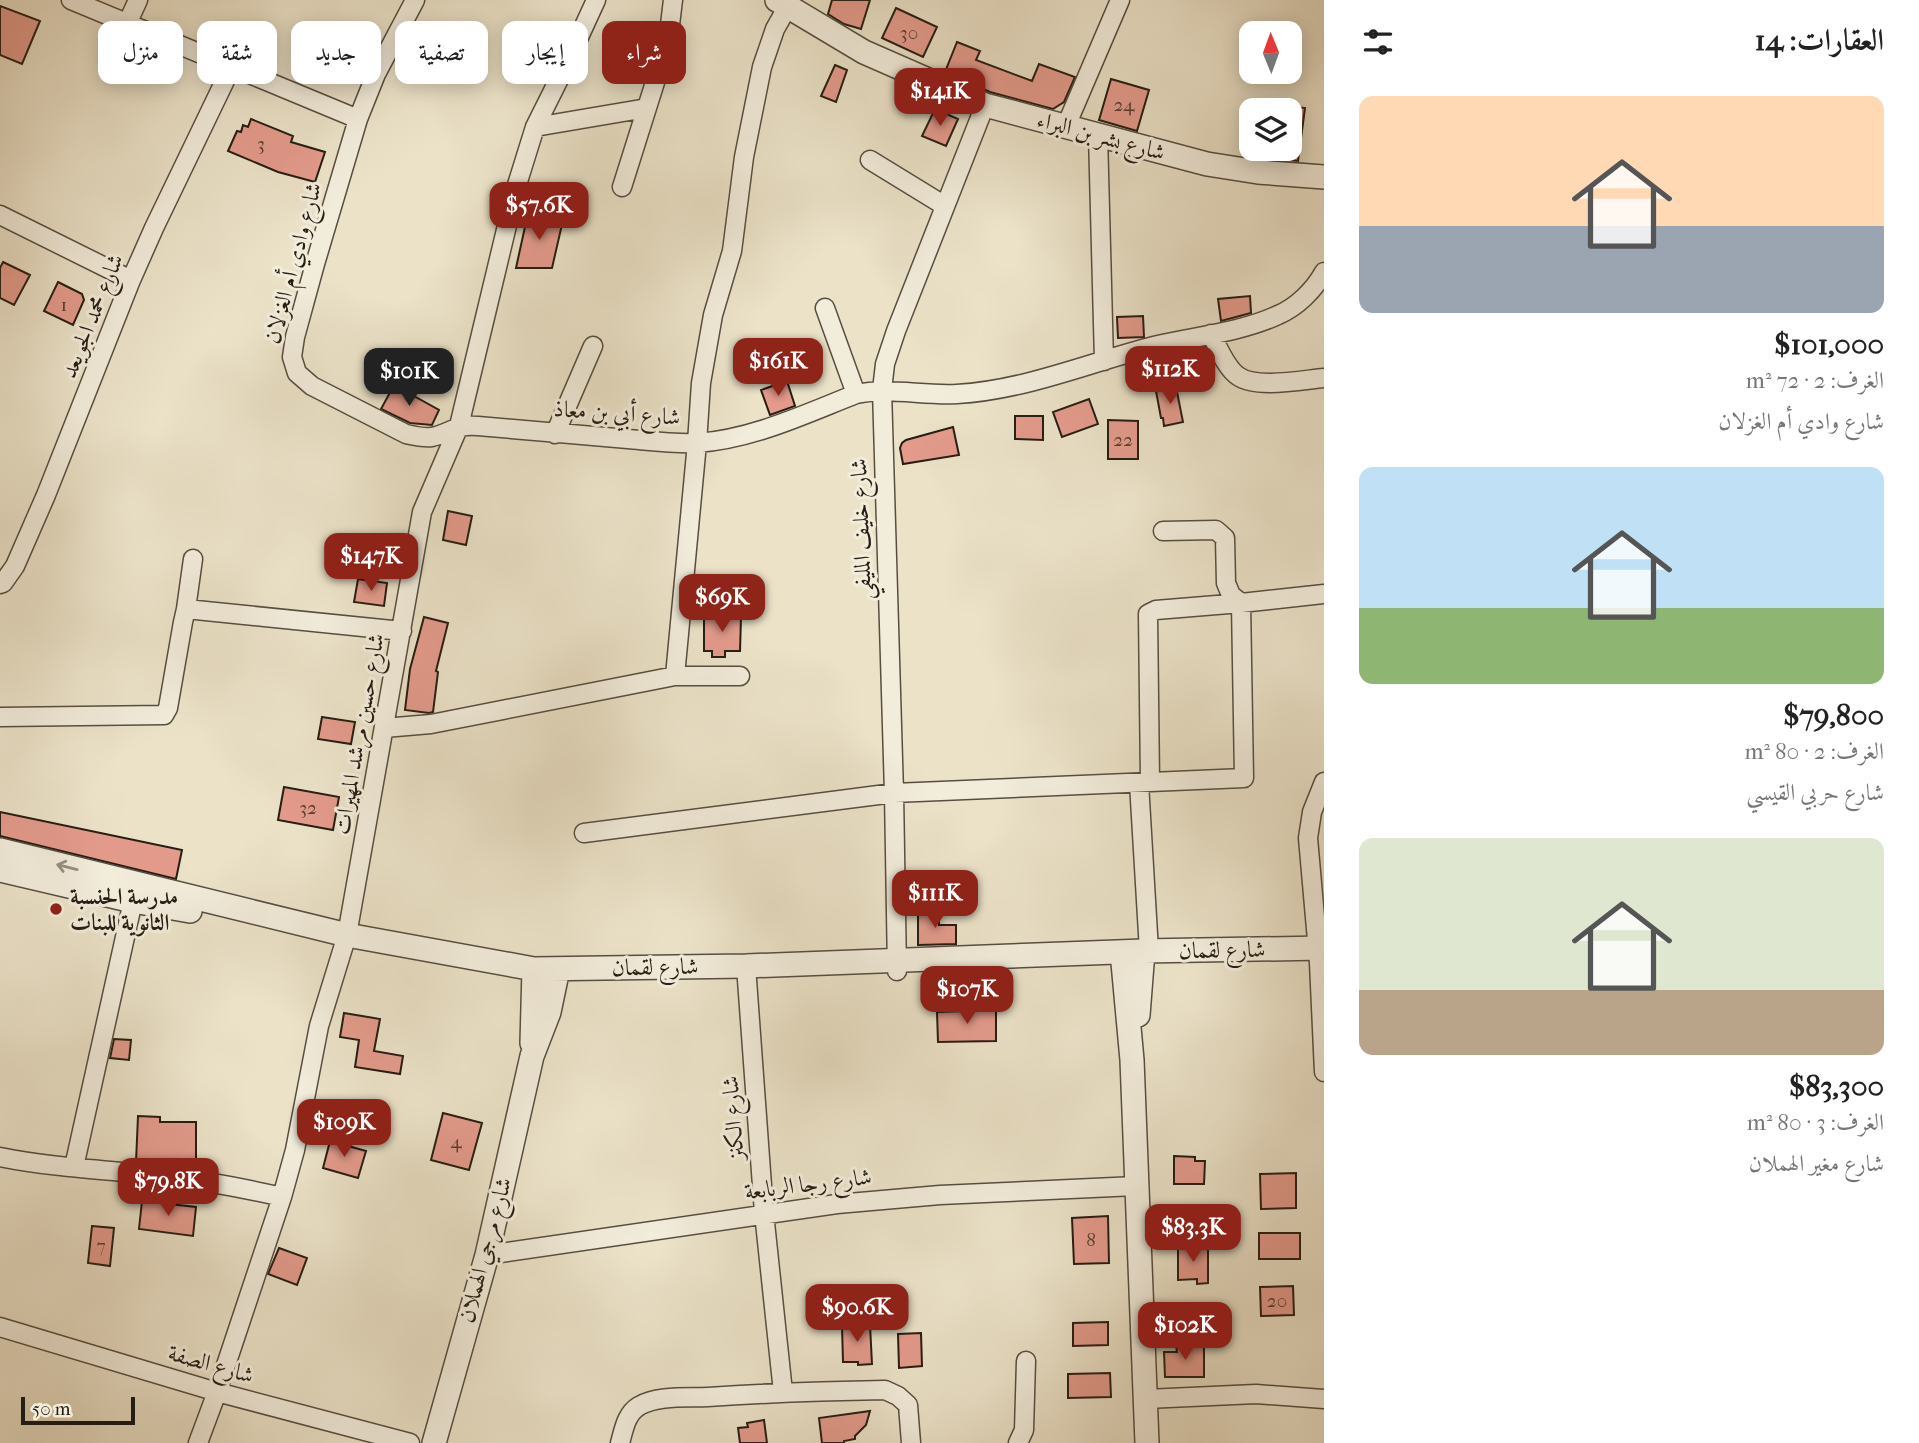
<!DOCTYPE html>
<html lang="ar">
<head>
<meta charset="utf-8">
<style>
  body { margin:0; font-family:"IM FELL French Canon",Amiri,serif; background:#f2f2f2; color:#222; direction:rtl; height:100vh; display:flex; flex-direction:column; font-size:26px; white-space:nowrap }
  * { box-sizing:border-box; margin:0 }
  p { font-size:23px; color:#767676 }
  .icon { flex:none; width:38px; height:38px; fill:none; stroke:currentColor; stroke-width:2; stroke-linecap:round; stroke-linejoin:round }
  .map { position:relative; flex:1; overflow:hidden; direction:ltr }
  .side { display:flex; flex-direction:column; background:#fff; width:595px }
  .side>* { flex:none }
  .guide { position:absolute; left:21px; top:21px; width:665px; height:63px; direction:rtl; display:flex; gap:14px }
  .needle { width:46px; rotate:359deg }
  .controls { position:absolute; left:1239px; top:21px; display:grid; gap:14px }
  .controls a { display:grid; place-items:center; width:63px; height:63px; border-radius:14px; background:#fff; box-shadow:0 4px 18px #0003; font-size:35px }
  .scale { position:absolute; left:21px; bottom:18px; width:114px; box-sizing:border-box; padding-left:7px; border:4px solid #261d13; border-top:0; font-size:19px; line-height:24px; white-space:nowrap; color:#261d13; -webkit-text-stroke:5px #f2ecdb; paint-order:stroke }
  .price { position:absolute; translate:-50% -60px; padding:0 16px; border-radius:14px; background:#8f2418; color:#fff; font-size:23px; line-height:46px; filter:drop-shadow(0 2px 4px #0008) }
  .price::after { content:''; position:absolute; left:50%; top:42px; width:21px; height:16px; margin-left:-10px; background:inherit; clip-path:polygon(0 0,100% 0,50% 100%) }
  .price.selected { background:#222; color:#fff }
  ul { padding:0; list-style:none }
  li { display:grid; align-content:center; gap:14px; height:371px; padding:0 35px }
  li span { display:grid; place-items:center; height:217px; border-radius:14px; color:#555 }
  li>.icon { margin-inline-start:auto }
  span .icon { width:126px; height:126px; fill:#fffc; stroke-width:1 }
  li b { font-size:30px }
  h2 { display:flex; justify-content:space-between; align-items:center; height:84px; padding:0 35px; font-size:30px }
  .chip { padding:0 24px; border-radius:14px; background:#fff; box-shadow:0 4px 18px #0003; font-size:24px; line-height:63px }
  .chip.selected { background:#8f2418; color:#fff }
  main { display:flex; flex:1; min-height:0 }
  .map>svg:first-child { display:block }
  .building { fill:#e49b8c; stroke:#261d13; stroke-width:2 }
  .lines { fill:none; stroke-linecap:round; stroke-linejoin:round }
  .minor-casing { stroke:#574e40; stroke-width:21 }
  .tertiary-casing { stroke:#574e40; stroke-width:26 }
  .minor { stroke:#f2ecdb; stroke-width:18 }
  .tertiary { stroke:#f2ecdb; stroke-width:23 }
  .oneway { stroke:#968f81 }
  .poi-dot { fill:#8f2418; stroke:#f2ecdb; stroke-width:2.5 }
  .labels { text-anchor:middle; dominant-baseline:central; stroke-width:6; stroke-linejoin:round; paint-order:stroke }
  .number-label { font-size:19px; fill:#563c31 }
  .street-label { font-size:23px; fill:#261d13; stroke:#f2ecdb }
  .poi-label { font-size:23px; font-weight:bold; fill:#261d13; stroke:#f2ecdb; text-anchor:start }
</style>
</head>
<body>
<main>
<section class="side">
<h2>العقارات: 14<svg class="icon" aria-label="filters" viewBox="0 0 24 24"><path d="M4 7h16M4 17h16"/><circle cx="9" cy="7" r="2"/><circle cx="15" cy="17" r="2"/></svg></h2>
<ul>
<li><span style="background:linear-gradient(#ffd9b3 60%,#9aa5b1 0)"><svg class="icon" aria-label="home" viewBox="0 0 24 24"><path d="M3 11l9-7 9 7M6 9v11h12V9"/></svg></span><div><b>$101,000</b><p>الغرف: 2 · 72 m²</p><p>شارع وادي أم الغزلان</p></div></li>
<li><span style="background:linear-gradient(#bfe0f5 65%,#8fb573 0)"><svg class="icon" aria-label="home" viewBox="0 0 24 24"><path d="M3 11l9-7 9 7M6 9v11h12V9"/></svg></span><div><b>$79,800</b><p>الغرف: 2 · 80 m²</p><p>شارع حربي القيسي</p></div></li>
<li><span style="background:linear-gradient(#dfe7d0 70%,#b9a48a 0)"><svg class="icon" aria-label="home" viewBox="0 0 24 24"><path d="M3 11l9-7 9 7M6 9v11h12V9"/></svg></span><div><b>$83,300</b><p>الغرف: 3 · 80 m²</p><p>شارع مغير الهملان</p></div></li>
</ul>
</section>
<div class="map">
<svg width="1324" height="1443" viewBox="0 0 1324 1443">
  <rect width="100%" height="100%" fill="#ebe2c8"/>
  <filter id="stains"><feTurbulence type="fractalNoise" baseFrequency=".00286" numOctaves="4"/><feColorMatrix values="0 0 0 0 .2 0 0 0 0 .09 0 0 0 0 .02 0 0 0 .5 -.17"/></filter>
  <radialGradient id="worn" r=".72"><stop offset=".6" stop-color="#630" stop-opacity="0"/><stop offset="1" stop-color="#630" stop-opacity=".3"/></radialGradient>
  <path class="building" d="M832 0H870L861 29 844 24 828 14Z
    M0 6 40 21 22 64 0 55Z
    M896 8 937 27 923 57 882 38Z
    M957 42 980 51 976 60 1032 81 1039 64 1075 77 1064 102 1053 109 990 92 945 72Z
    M835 65 847 70 836 102 821 96Z
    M1111 79 1149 90 1137 131 1099 120Z
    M1290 106 1305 108 1298 161 1290 160Z
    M935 109 958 119 946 146 922 136Z
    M251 119 293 136 291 142 325 152 315 182 278 172 228 151 237 131 241 132 243 125 248 127Z
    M528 213 563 220 552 268H516Z
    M3 262 30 275 14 305 0 298V268Z
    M58 282 82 294 84 300 73 325 44 311Z
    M1250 296 1251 313 1221 321 1218 299Z
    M1143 316 1144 337 1118 338 1117 317Z
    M787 381 795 406 770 415 761 390Z
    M394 385 439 410 432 425 410 423 381 409Z
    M1176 387 1183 422 1164 426 1163 418H1161L1156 391Z
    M1089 399 1098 424 1062 437 1053 412Z
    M1015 416H1043V440L1015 439Z
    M1108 420 1138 421V459H1108Z
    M953 427 959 455 903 464 900 448 902 443 906 440Z
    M448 511 472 516 466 545 443 540Z
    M358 579 387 583 384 606 354 602Z
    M704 613 726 614V617H741L740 651H725V657H712V651H704Z
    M424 617 448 623 436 671 438 672 433 712 429 713 405 710 410 669Z
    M322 717 355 722 351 744 318 739Z
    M284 787 339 797 333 830 278 820Z
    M0 812 182 850 176 879 0 836Z
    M918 912H939V925H956V944L918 945Z
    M996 1010V1041L938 1042 937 1012Z
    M344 1013 380 1019 374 1051 403 1056 400 1074 355 1067 359 1040 340 1037Z
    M114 1039 131 1040 129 1060 110 1058Z
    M443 1113 482 1123 469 1170 431 1160Z
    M138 1116 160 1117V1122H196V1168L136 1162Z
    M330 1141 366 1151 358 1178 323 1168Z
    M1174 1156 1195 1157V1161H1205L1204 1184H1174Z
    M1296 1173V1208L1261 1209 1260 1174Z
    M142 1201 196 1207 193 1236 139 1229Z
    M1108 1216 1109 1263 1074 1264 1072 1218Z
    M92 1226 114 1228 110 1266 88 1263Z
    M1259 1233H1300V1259H1259Z
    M1208 1247V1283L1197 1284V1279L1178 1280V1248Z
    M279 1248 307 1258 297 1285 268 1274Z
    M1293 1286 1294 1315 1261 1316 1260 1287Z
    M1108 1322V1345L1073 1346V1323Z
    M870 1325 872 1364 858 1365V1362H843L842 1326Z
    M921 1333 922 1366 899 1368 898 1334Z
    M1176 1345H1204V1377H1165L1164 1352H1177Z
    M1110 1373 1111 1397 1068 1398V1374Z
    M870 1411 866 1425 855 1436V1439L844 1441V1443H822L819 1418Z
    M764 1420 767 1443H740L738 1428 748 1427 747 1423Z"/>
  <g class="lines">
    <g class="minor-casing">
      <path id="minor" d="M71 0 358 119
        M415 0 376 74 358 119 315 264 295 337 292 357 297 373 312 386 406 434C415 436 423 438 432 437 451 433 455 424 478 426 528 430 578 435 628 439 651 441 675 444 697 443 753 439 805 414 856 394 889 387 923 396 957 394 1025 390 1088 363 1154 346 1195 336 1239 333 1278 315 1297 307 1314 290 1324 272
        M128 22 138 0
        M1066 126 1120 0
        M535 127 647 108
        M1098 135 1104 361
        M870 160 945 206
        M622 187 668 41 673 0
        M0 215 131 280
        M825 308 856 394
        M1211 334C1218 347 1226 368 1238 376 1255 389 1302 380 1324 378
        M555 434 593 346
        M0 584 3 583 15 566 46 495 131 280 154 228 232 66
        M186 609 193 559
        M675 676 697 443 701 383 713 315 732 251 744 157 762 67 775 29 788 6
        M0 717 164 715 168 708 183 622 186 609 402 631
        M384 728 431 724 675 676H740
        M1150 781 1148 614 1156 610 1241 603 1324 594
        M1324 782 1312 812 1308 838 1319 963 1324 1072
        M1139 783 1149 951
        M584 833 894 793 1244 778 1241 603 1231 595 1226 583 1225 538 1216 530 1163 531
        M746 966 764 1213 783 1392
        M897 971 894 793 882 390 885 364 896 331 985 105
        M0 1157C54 1168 111 1170 165 1176 205 1181 243 1188 282 1197
        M74 1167 133 901
        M487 1255 837 1204 940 1195 1136 1186
        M0 1327 217 1392 410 1443
        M1146 1399 1256 1394 1324 1399
        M198 1443 217 1392 282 1197 295 1150 319 1026 347 935 422 512 459 426 516 188 535 127 568 61 596 0
        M620 1443C624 1429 626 1414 639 1406 658 1395 687 1398 708 1397 767 1393 826 1391 885 1390L898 1396 908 1405 911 1443
        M1018 1443 1024 1430 1026 1361"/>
    </g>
    <g class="tertiary-casing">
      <path id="tertiary" d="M777 0 864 52 985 105 1207 164 1258 172 1324 177
        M0 850 347 935 534 969 746 966 1143 951 1324 948
        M0 870 133 901 190 911
        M1122 952 1132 1060 1147 1443
        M1138 1015 1143 951
        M532 1043 534 969
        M434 1443 487 1255 532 1056 549 1012 558 969"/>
    </g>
    <use href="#minor" class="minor"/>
    <use href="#tertiary" class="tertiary"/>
  </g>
  <defs><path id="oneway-shaft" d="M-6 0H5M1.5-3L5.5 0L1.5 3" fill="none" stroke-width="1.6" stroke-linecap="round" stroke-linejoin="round" transform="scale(1.75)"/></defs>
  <use class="oneway" href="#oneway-shaft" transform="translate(67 867) rotate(-166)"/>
  <circle class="poi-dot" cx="56" cy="909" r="7"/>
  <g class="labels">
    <g class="number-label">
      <text x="909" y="33">30</text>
      <text x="1124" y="105">24</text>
      <text x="261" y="144">3</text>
      <text x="64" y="305">1</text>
      <text x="1123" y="440">22</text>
      <text x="308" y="808">32</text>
      <text x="456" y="1142">4</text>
      <text x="1091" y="1240">8</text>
      <text x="101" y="1246">7</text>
      <text x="1277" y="1301">20</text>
    </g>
    <g class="street-label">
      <text transform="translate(1101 136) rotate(15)">شارع بشر بن البراء</text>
      <text transform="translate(293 263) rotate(-75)">شارع وادي أم الغزلان</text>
      <text transform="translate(92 316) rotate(-68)">شارع محمد الجويعد</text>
      <text transform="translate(617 413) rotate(4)">شارع أبي بن معاذ</text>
      <text transform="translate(861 529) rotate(-92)">شارع خليف المليفي</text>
      <text transform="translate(359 734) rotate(-80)">شارع حسين مرشد المهيرات</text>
      <text transform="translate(1222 950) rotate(-1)">شارع لقمان</text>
      <text transform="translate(655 967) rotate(-1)">شارع لقمان</text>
      <text transform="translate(733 1118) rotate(-94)">شارع الكنز</text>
      <text transform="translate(808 1184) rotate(-7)">شارع رجا الربابعة</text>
      <text transform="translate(485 1250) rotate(-75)">شارع مرجي الهملان</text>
      <text transform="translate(211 1364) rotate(16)">شارع الصفة</text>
    </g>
    <g class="poi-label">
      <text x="70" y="896">مدرسة الحنسبة<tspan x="70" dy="26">الثانوية للبنات</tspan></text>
    </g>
  </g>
  <rect width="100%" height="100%" filter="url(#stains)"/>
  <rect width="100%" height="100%" fill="url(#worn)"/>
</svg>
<div class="controls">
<a><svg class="needle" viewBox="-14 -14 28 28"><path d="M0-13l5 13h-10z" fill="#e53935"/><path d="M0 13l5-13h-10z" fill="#767676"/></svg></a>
<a><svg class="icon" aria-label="layers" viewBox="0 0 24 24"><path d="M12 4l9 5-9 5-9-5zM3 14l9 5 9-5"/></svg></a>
</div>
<div class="scale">50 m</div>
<b class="price" style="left:940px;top:128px">$141K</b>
<b class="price" style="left:539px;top:242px">$57.6K</b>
<b class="price" style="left:778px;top:398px">$161K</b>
<b class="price" style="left:1170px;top:406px">$112K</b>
<b class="price selected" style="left:409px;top:408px">$101K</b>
<b class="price" style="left:371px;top:593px">$147K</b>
<b class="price" style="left:722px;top:634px">$69K</b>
<b class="price" style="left:935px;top:930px">$111K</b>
<b class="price" style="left:967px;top:1026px">$107K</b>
<b class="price" style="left:344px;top:1159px">$109K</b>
<b class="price" style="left:168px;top:1218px">$79.8K</b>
<b class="price" style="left:1193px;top:1264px">$83.3K</b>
<b class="price" style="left:857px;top:1344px">$90.6K</b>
<b class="price" style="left:1185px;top:1362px">$102K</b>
<div class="guide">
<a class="chip selected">شراء</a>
<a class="chip">إيجار</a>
<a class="chip">تصفية</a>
<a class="chip">جديد</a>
<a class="chip">شقة</a>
<a class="chip">منزل</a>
</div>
</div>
</main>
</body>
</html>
